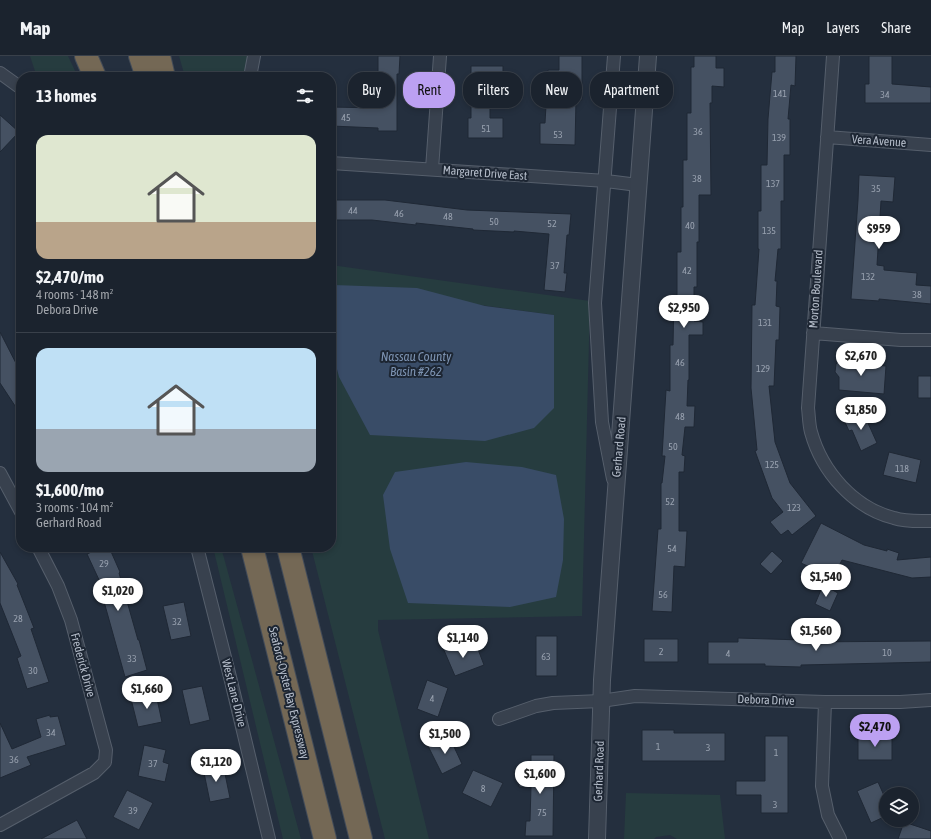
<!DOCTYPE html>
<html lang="en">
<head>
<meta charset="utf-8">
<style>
  body { margin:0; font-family:"Asap Condensed",sans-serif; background:#242b36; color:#f1f3f6; height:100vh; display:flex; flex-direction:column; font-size:15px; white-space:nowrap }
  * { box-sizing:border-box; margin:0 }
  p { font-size:13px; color:#a0a4aa }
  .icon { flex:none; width:22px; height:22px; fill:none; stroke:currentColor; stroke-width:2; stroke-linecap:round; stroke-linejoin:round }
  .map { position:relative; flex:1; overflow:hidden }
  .side { position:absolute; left:16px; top:16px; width:320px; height:480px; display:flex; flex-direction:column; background:#1b232e; border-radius:16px; box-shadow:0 2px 6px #0003,0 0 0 1px #39404a }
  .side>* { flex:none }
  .top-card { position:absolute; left:348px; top:16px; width:380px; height:36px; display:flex; gap:8px }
  .controls { position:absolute; left:879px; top:731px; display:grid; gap:8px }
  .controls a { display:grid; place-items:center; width:40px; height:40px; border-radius:50%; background:#1b232e; box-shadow:0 2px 6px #0003,0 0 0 1px #39404a; font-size:20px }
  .price { position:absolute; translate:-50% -34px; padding:0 9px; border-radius:14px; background:#fff; color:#222; font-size:13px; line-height:26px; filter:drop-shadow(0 1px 2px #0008) }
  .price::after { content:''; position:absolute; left:50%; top:24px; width:12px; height:9px; margin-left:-6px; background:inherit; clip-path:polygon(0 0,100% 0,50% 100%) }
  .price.selected { background:#bca0f2; color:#111 }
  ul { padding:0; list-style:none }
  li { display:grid; align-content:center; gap:8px; height:212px; padding:0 20px }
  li+li { border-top:1px solid #39404a }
  li span { display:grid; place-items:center; height:124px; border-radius:12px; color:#555 }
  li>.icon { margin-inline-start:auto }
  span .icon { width:72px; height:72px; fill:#fffc; stroke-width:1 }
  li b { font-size:17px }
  h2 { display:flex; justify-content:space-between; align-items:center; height:48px; padding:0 20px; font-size:17px }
  .tag { padding:0 14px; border-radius:16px; background:#1b232e; box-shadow:0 2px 6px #0003,0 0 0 1px #39404a; font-size:14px; line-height:36px }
  .tag.selected { background:#bca0f2; color:#111 }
  header { display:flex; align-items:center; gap:24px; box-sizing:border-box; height:56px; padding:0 20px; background:#1b232e; border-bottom:1px solid #39404a }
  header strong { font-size:19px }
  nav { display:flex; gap:22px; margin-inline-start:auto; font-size:14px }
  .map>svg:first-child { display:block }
  .green { fill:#263c3f }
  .water { fill:#394c67 }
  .building { fill:#455162; stroke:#1f2835 }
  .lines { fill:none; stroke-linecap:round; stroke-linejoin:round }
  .minor-casing { stroke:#565f6c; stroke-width:14 }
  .tertiary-casing { stroke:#565f6c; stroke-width:18 }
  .motorway-casing { stroke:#434c59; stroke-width:24 }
  .minor { stroke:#38414e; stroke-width:12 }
  .tertiary { stroke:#38414e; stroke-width:16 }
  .motorway { stroke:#746855; stroke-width:22 }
  .labels { text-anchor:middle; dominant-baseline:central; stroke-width:4; stroke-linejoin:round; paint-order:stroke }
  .number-label { font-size:10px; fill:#98a1af }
  .street-label { font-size:12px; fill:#b4bcc9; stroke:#1d2633 }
  .water-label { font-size:13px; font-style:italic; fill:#7c92b1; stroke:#1d2633 }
</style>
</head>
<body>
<header>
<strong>Map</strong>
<nav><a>Map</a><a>Layers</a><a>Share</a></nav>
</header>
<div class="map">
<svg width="931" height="783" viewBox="0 0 931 783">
  <rect width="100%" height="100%" fill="#242f3e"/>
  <path class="green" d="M30 0H68L78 21H37Z
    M179 0H254L250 21H185Z
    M331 209 590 245 582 560 378 564V574L429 783H385L311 491H331V290L339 321 554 259 334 229 331 235Z
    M213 491H221L301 783H283Z
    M626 737 720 739 725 783H677L670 779 656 781 654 783H624Z"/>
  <path class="water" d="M334 229 417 232 485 250 554 259V352L534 372 485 385 370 379 339 321 331 290V235Z
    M466 406 522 411 556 419 564 463 563 504 556 541 510 551 408 547 390 493 383 439 395 416Z"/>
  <path class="building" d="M378 0H400L399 18H397V75H378V72L331 70V51L378 52Z
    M559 0H582V44H576L575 89 540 88V67H545L548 14H559Z
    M694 0H716V12H724V31L712 30V47H710L711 139H699V186H697V231H694V265L703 266V279H689V324H688L687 350H695L694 371H685L682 399 685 400 684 416H679V475H687L685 511 674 510 672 556 652 555 658 473H661V427H662L665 400H662L666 334 670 335V289H673L674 242H677V196H681V151H683V104H687V57H691V11H694Z
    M775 0H796L795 30 791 29 788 63H790V99H784V145H781V193H778L775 225H777L776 250 780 251 779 284H776L774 330H769L775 386 790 427 816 460 792 479 788 474 781 479 770 466 783 456 772 442 755 395 757 394 751 332 752 249H755L759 193H758V155H761V109H767L768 63 772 16H775Z
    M869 0H892V28L931 31V47H865V28H869Z
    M471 10H503V23H490V62H503V82H468V62H471Z
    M0 59 19 76 0 96Z
    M859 119 895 121 893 146 881 145 877 209 884 210V214L917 217 916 229 931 230V248L879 243V245L851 243 858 144Z
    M336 144H385L467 154 571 158 569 179H567L564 217H567L565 236 544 234 549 178 514 175V176L473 174V173L416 167V169L372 164H336Z
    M0 276 21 317V359L0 327Z
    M841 303 848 304 851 307 886 310 884 338 839 334V321L835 316 836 308Z
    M918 320H931V342H918Z
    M863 356 877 387 861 395 852 374 849 375 844 364Z
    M889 396 921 404 916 427 883 419Z
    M821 467 864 489 887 495V493L899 497 897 504 931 501V521L912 522 842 504 833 522 801 507Z
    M103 491H109L120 516 119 517 138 584H139L147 614 125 621 103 542 107 541 87 498Z
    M772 495 783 505 771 518 760 508Z
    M0 496 18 528 17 529 34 572 31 573 49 626 27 633 17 602 21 600 0 547Z
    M823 529 838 537 830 555 815 548Z
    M184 546 191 580 171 584 163 550Z
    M536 580H557V620H536Z
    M738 582 802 584V586L931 585V606L801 609V611L765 610V608H708V586H738Z
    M644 583H678V606H644Z
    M456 587 459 595 476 588 484 609 455 620 443 592Z
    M427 624 448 632 438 661 417 653Z
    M202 630 210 664 190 669 182 634Z
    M156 638 162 666 138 671 131 643Z
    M50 659V661L58 660 66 689 27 701 31 709 0 722V667L12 693 41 681 36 663Z
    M642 674H674V677H725V705H642Z
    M449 680 462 708 442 718 428 690Z
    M765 680H788V757H761V739H736V725H765Z
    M858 681H892V704H858Z
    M144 689 166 694 163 706 169 708 165 726 138 720Z
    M531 699H554L553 780H525L526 765H530L531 731H519V714H531Z
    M223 708 230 742 210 746 203 712Z
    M473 714 503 727 491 751 462 737Z
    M878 726 886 744V760L871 767 857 735Z
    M127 734 153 747 139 774 113 761Z
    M77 764 87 783H41Z
    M904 766 931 775V783H898Z"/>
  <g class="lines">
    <g class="minor-casing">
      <path id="minor" d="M833 0 808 352C809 360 809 369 811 376 822 416 854 452 894 462 906 466 919 465 931 465
        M0 17 21 32
        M250 21 254 0
        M827 81 931 89
        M331 107 606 125 638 129
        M432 113 440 0
        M813 277 901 284H931
        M0 417 21 456
        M613 423 602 366 595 247 614 0
        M197 491 231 625 269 783
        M825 646 822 730 828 759 840 783
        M499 663 536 650 553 647 601 645 635 640 825 646H900L931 644
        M0 769 94 717 105 706 106 694 71 564 58 530 38 491"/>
    </g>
    <g class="tertiary-casing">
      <path id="tertiary" d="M597 783 602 624 648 0"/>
    </g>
    <g class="motorway-casing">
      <path id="motorway" d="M86 0 95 21
        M140 0 147 21
        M159 0 164 21
        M252 491 325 783
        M288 491 361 783"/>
    </g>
    <use href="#minor" class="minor"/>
    <use href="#tertiary" class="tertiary"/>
    <use href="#motorway" class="motorway"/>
  </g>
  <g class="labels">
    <g class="number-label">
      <text x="780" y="37">141</text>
      <text x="885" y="38">34</text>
      <text x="346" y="61">45</text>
      <text x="486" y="72">51</text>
      <text x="698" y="75">36</text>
      <text x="558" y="78">53</text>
      <text x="779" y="81">139</text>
      <text x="697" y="122">38</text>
      <text x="773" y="127">137</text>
      <text x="876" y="132">35</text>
      <text x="353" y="154">44</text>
      <text x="399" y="157">46</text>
      <text x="448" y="160">48</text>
      <text x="494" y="165">50</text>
      <text x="552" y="167">52</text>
      <text x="690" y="169">40</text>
      <text x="769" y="174">135</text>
      <text x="555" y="209">37</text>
      <text x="687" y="214">42</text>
      <text x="868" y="220">132</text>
      <text x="917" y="238">38</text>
      <text x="765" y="266">131</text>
      <text x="680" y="306">46</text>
      <text x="763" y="312">129</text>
      <text x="680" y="360">48</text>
      <text x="673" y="390">50</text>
      <text x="772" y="408">125</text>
      <text x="902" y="412">118</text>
      <text x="670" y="445">52</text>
      <text x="794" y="451">123</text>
      <text x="672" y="492">54</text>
      <text x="104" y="507">29</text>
      <text x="663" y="538">56</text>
      <text x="18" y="562">28</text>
      <text x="177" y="565">32</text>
      <text x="661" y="595">2</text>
      <text x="887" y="596">10</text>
      <text x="728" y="597">4</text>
      <text x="546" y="600">63</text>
      <text x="132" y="602">33</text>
      <text x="33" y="614">30</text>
      <text x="432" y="642">4</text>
      <text x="51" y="676">34</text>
      <text x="658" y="690">1</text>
      <text x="708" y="691">3</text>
      <text x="776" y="696">1</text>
      <text x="14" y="703">36</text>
      <text x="153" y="707">37</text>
      <text x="483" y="732">8</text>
      <text x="775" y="748">3</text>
      <text x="133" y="754">39</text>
      <text x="542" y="756">75</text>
    </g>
    <g class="street-label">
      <text transform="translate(879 85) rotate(4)">Vera Avenue</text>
      <text transform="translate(485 117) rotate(4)">Margaret Drive East</text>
      <text transform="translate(816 233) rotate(-86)">Morton Boulevard</text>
      <text transform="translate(619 391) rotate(-85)">Gerhard Road</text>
      <text transform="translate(83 609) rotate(75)">Frederick Drive</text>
      <text transform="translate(234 637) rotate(76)">West Lane Drive</text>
      <text transform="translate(289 637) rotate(76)">Seaford-Oyster Bay Expressway</text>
      <text transform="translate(766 644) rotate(2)">Debora Drive</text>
      <text transform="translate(599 715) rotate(-88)">Gerhard Road</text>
    </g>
    <g class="water-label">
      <text x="416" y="300">Nassau County<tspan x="416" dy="15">Basin #262</tspan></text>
    </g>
  </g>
</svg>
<div class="controls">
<a><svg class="icon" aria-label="layers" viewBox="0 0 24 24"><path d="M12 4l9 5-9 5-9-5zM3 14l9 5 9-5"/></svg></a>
</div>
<b class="price" style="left:879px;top:194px">$959</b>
<b class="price" style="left:684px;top:273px">$2,950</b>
<b class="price" style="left:861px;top:321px">$2,670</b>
<b class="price" style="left:861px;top:375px">$1,850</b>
<b class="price" style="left:826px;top:542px">$1,540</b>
<b class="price" style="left:118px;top:556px">$1,020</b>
<b class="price" style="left:816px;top:596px">$1,560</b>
<b class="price" style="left:463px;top:603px">$1,140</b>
<b class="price" style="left:147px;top:654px">$1,660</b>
<b class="price selected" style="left:875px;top:692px">$2,470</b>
<b class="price" style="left:445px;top:699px">$1,500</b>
<b class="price" style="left:216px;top:727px">$1,120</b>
<b class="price" style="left:540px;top:739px">$1,600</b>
<div class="top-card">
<a class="tag">Buy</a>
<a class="tag selected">Rent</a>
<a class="tag">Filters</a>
<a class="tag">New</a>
<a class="tag">Apartment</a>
</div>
<section class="side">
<h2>13 homes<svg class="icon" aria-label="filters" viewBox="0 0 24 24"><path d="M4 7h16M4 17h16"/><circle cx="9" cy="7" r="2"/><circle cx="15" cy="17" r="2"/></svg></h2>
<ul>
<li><span style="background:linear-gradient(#dfe7d0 70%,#b9a48a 0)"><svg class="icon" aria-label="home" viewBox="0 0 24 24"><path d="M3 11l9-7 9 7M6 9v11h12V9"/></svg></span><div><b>$2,470/mo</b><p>4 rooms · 148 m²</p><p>Debora Drive</p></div></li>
<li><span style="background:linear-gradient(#bfe0f5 65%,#9aa5b1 0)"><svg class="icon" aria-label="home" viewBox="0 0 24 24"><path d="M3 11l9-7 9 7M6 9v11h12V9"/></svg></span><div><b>$1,600/mo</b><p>3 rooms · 104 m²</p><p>Gerhard Road</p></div></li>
</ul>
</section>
</div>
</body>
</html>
